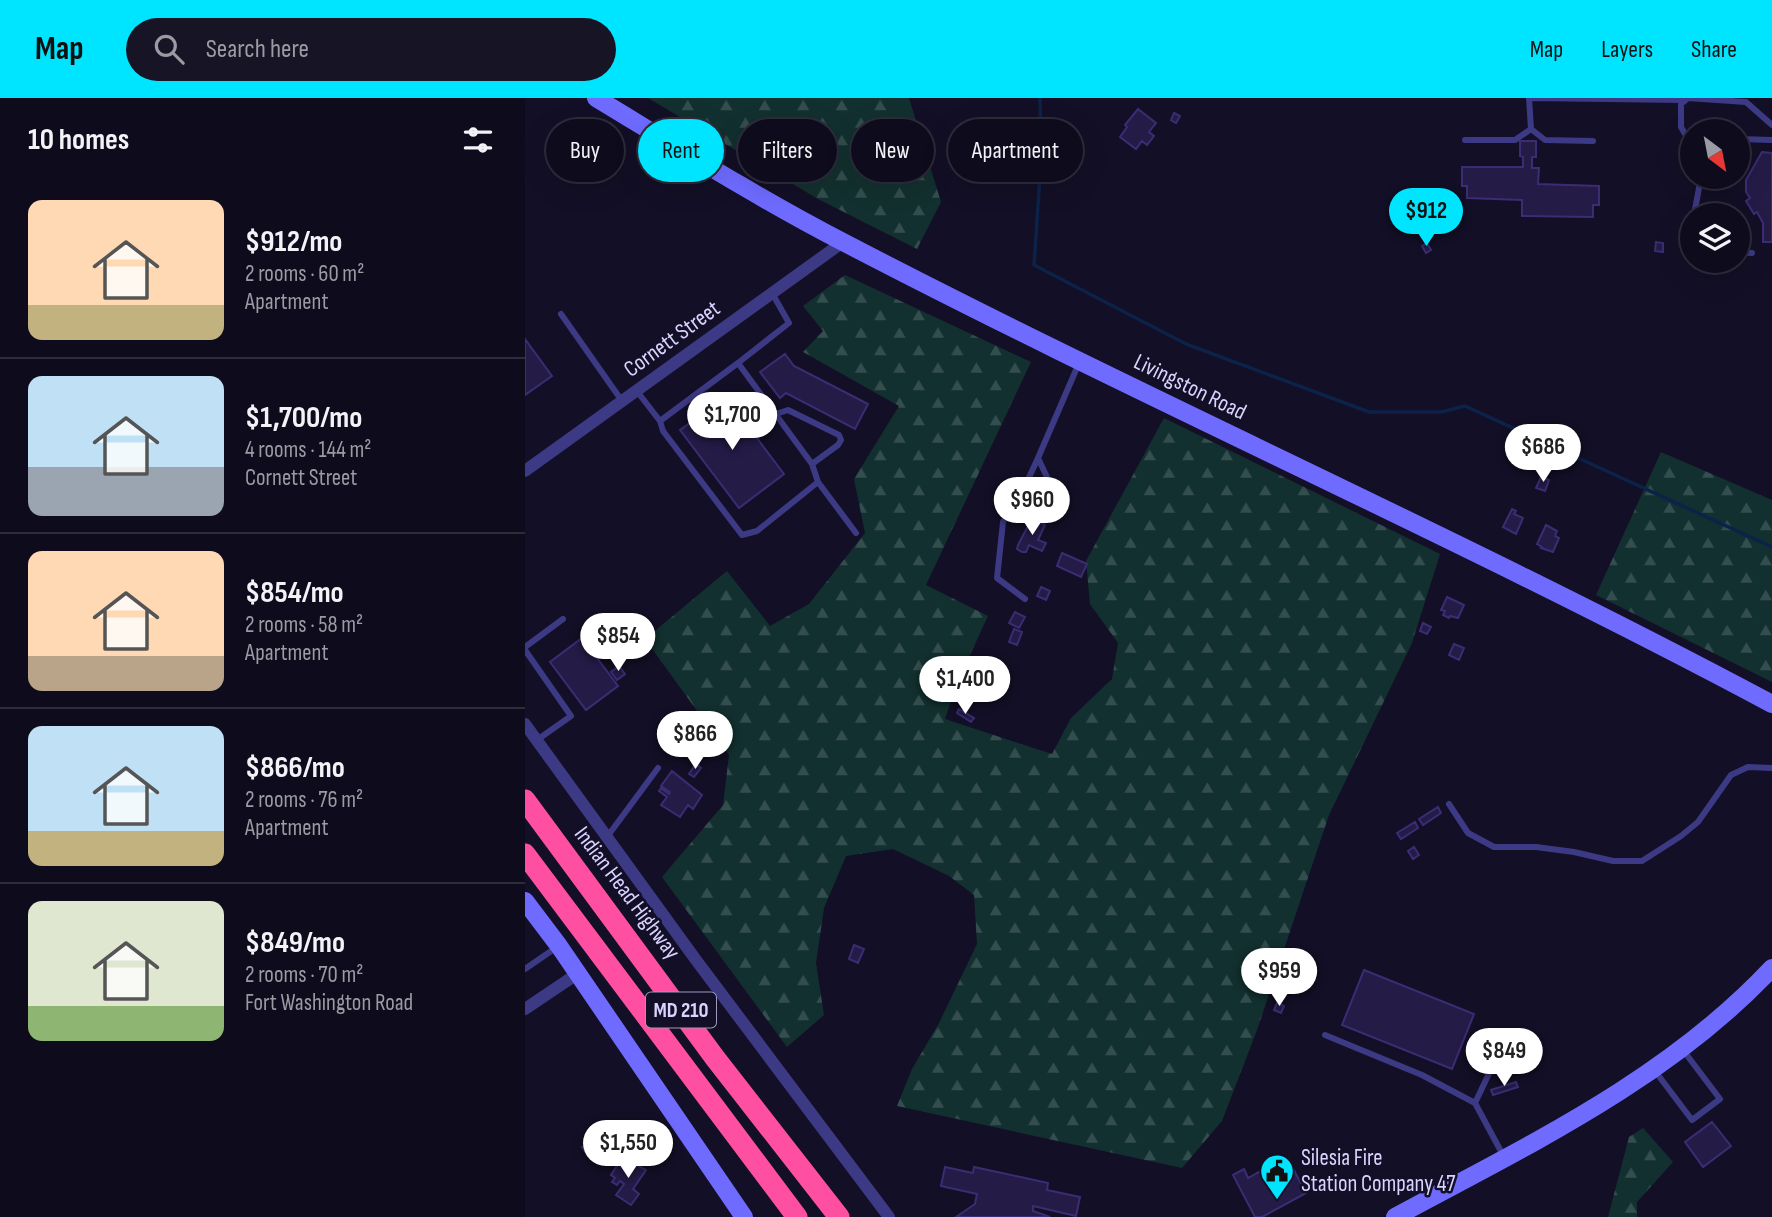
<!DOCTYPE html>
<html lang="en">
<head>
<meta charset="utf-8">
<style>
  body { margin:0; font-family:"Sofia Sans Condensed",sans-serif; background:#171425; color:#f1f3f6; height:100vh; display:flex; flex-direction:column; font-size:26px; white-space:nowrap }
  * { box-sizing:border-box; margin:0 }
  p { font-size:23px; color:#9b9ba3 }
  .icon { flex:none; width:38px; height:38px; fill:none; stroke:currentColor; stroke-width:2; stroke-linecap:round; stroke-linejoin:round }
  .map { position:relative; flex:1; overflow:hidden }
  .drawer { display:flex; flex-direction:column; background:#0e0b1c; width:525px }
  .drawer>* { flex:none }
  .guide { position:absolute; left:21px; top:21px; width:665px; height:63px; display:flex; gap:14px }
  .needle { width:46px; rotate:148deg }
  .controls { position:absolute; left:1155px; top:21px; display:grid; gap:14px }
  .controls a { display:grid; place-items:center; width:70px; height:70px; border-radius:50%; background:#0e0b1c; box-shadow:0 7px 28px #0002,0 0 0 2px #2e2b3b; font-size:35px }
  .price { position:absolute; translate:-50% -60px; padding:0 16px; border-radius:24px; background:#fff; color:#222; font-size:23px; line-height:46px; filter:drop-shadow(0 2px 4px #0008) }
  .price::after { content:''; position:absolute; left:50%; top:42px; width:21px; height:16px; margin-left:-10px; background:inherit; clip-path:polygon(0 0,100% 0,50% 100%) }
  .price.selected { background:#00e5ff; color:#111 }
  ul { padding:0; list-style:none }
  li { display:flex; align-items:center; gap:21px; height:175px; padding:0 28px }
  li+li { border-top:2px solid #2e2b3b }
  li span { display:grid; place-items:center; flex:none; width:196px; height:140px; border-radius:14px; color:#555 }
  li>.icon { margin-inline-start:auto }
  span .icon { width:84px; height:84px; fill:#fffc; stroke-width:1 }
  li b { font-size:30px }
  h2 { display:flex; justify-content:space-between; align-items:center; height:84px; padding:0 28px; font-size:30px }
  .chip { padding:0 24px; border-radius:32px; background:#0e0b1c; box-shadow:0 7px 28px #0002,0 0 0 2px #2e2b3b; font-size:24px; line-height:63px }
  .chip.selected { background:#00e5ff; color:#111 }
  header { display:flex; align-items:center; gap:42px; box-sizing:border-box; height:98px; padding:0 35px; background:#00e5ff; color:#111 }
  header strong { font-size:33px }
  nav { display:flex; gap:38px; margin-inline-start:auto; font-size:24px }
  .search { width:490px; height:63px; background:#171425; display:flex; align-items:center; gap:18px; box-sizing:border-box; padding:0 24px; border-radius:38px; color:#9b9ba3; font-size:26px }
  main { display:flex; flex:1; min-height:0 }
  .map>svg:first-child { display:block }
  .forest { fill:url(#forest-firs) }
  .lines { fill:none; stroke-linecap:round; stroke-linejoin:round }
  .stream { stroke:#0c2248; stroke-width:3.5 }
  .building { fill:#241b47; stroke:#3b2d73; stroke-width:2 }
  .lane { stroke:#3d3a85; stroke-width:6 }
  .street { stroke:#3d3a85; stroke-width:12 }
  .secondary { stroke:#6f6bff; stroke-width:18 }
  .highway { stroke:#ff4fa3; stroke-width:21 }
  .labels { text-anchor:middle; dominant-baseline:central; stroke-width:5; stroke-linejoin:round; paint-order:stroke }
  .shield { fill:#130f26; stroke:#9e99be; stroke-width:2 }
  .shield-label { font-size:21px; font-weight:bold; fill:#d9d4ff }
  .street-label { font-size:23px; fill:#d9d4ff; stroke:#130f26 }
  .poi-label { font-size:23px; fill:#d9d4ff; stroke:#130f26; text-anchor:start }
</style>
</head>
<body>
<header>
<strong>Map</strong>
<div class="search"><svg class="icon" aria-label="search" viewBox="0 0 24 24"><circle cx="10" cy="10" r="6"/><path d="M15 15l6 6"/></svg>Search here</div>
<nav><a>Map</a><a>Layers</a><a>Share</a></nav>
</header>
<main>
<section class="drawer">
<h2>10 homes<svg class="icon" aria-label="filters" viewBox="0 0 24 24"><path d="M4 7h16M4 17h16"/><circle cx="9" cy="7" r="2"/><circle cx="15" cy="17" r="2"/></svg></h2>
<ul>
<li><span style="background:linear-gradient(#ffd9b3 75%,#c2b280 0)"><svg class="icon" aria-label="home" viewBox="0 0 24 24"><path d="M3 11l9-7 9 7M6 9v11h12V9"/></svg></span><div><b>$912/mo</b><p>2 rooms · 60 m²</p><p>Apartment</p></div></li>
<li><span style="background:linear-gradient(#bfe0f5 65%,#9aa5b1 0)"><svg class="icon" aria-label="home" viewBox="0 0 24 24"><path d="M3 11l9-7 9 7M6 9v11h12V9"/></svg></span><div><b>$1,700/mo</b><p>4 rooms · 144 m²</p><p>Cornett Street</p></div></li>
<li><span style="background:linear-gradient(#ffd9b3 75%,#b9a48a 0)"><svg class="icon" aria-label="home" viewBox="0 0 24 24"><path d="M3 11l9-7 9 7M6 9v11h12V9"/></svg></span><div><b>$854/mo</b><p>2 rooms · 58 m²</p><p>Apartment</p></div></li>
<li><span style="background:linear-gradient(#bfe0f5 75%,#c2b280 0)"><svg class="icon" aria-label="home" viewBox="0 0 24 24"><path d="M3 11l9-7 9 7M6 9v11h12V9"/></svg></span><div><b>$866/mo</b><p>2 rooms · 76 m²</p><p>Apartment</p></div></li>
<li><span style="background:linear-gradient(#dfe7d0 75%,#8fb573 0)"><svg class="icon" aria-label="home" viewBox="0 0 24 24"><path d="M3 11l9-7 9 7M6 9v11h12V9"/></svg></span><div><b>$849/mo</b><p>2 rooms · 70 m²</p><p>Fort Washington Road</p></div></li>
</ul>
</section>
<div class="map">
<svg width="1247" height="1119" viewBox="0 0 1247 1119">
  <defs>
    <pattern id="forest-firs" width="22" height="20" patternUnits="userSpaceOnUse" patternTransform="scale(1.75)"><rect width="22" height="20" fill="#12302f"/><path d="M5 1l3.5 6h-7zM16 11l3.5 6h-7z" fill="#344d4e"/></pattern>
  </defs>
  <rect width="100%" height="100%" fill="#130f26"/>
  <path class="forest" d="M123 0H384L416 104 392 151 293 101Z
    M320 177 506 264 401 487 463 518 432 585 420 621 527 656 546 620 587 581 593 545 565 506 561 463 639 320 915 456 887 545 804 717 732 932 697 1023 657 1070 372 1008 387 971 414 925 452 846 449 797 424 778 368 751 321 758 299 810 291 865 299 917 262 949 137 779 198 707 204 657 120 541 202 473 245 528 284 506 340 435 329 381 374 308 278 254 298 233 278 208Z
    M1136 354 1247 402V584L1071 497Z
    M1118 1030 1148 1064 1112 1104V1119H1083L1104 1039Z"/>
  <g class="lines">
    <path class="stream" d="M515 0 516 63 509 167 661 246 844 314H916L940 308 1247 449"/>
  </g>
  <path class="building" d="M613 11 631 25 624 34 629 38 622 47 617 43 611 51 595 39 602 29 600 27Z
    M649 15 655 18 651 25 646 22Z
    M995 43H1011V59H1007V70H1014L1013 86 1074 88V107H1068V119L997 118V102L942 100V88H937V69H998V59L995 58Z
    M1237 54 1247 55V144H1238V125L1232 114 1229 116 1221 103 1225 100 1221 94V82Z
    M1131 144 1138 145V154L1130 153Z
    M902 145 906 152 901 155 897 148Z
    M0 241 27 278 0 297Z
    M260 256 269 268 343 306 330 331 261 295 255 300 235 274Z
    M201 299 259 376 214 410 155 332Z
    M1016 379 1024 382 1020 393 1011 390Z
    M987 411 991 413 989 416 998 420 991 436 978 429Z
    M507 420 520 427 513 442 521 445 517 453 504 447 501 454H497L492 451 493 447Z
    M1021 427 1032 433 1030 438 1034 440 1028 454 1016 450 1017 449 1012 446Z
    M537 455 562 466 556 479 532 468Z
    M516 489 525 493 521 502 512 498Z
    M922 499 939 507 933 520 925 518 924 520 918 517 920 513 916 512Z
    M490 514 500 519 494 530 484 525Z
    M898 525 906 529 902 536 895 533Z
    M489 531 497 534 492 547 484 544Z
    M57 540 93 588 61 612 25 564Z
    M929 546 939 550 934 562 924 557Z
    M94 568 100 576 92 582 86 574Z
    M434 611 449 620 446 624 432 615Z
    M171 666 176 670 169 679 164 676Z
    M147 673 177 697 168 711 163 707 155 719 136 707 142 699 134 693 136 690 144 696 145 694 136 688Z
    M913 709 916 715 898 727 894 721Z
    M890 724 893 730 876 741 872 735Z
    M889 749 894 757 888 761 883 753Z
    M329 847 339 851 333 865 324 861Z
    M839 872 949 916 927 971 817 927Z
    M752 905 759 908 756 915 749 912Z
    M991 984 993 989 968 997 966 992Z
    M1187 1024 1206 1048 1178 1069 1160 1044Z
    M62 1046 68 1055 63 1058 57 1049Z
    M763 1061 781 1095 737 1119H730L708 1077 719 1071 723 1080 748 1066 749 1069Z
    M95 1063 103 1068 105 1064 110 1066 121 1072 108 1091 114 1096 106 1107 91 1097 99 1086 95 1083 92 1087 87 1084 90 1080 86 1077Z
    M420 1069 448 1075 449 1069 523 1085 522 1092 555 1099 551 1118 508 1108V1113L525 1119H431L450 1106 452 1096 416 1088Z"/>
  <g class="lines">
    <path class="lane" d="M1167 37 1160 36 1156 29V6L1163 0 1221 4 1247 27
      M1213 41 1247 42
      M940 42H990L1006 31
      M1068 43 1020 42 1006 31 1004 0 1158 2
      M1169 117 1176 79
      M1167 127 1165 143 1167 148
      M1213 154 1227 155
      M36 216 97 303
      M213 265 264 225 247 195
      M111 292 135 323 138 333 217 437 232 433 293 384 287 366 213 265 135 323
      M251 316 263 312 314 337 316 342 313 347 287 366
      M293 384 331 435
      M528 392 513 360 554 265
      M500 501 472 480 478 424 501 386 513 360
      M0 549 38 521
      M0 552 46 618 12 642
      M924 706 943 735 969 749H1011L1049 754 1088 763H1117L1156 738 1173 724 1206 677 1223 669 1247 670
      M82 739 133 670
      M0 871 32 849
      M800 937 897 977 950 1005
      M969 965 950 1005 979 1059
      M1130 973 1167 1022 1195 1001 1158 952"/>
    <path class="street" d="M0 373 318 144
      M0 626 171 862 364 1119
      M0 911 52 876"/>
    <path class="secondary" d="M71 0C152 49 233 100 318 144 625 304 942 443 1247 606
      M0 803 34 848 219 1119
      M870 1119C1003 1047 1142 982 1247 870"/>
    <path class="highway" d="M0 702 190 960 314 1119
      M0 756 272 1119"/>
  </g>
  <defs>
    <g id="civic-pin" transform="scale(1.75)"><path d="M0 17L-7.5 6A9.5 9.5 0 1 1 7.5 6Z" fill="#00e5ff" stroke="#130f26"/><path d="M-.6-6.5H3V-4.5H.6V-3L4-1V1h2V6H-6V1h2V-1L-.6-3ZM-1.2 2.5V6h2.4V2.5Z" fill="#111"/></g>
  </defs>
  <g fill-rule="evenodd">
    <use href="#civic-pin" x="752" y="1073"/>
  </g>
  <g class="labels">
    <rect class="shield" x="121" y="894.5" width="70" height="35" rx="5"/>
    <g class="shield-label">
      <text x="156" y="912">MD 210</text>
    </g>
    <g class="street-label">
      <text transform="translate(147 241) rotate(-36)">Cornett Street</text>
      <text transform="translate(665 289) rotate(26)">Livingston Road</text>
      <text transform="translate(102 795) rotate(53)">Indian Head Highway</text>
    </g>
    <g class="poi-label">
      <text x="776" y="1060">Silesia Fire<tspan x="776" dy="26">Station Company 47</tspan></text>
    </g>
  </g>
</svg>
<div class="controls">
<a><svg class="needle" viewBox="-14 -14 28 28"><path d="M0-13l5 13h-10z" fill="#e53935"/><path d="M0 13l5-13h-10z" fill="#9b9ba3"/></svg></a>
<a><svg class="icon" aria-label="layers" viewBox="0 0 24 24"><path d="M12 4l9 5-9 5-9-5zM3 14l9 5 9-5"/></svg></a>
</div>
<b class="price selected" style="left:901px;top:150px">$912</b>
<b class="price" style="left:207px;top:354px">$1,700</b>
<b class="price" style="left:1018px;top:386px">$686</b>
<b class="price" style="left:507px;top:439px">$960</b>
<b class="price" style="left:93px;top:575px">$854</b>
<b class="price" style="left:440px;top:618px">$1,400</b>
<b class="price" style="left:170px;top:673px">$866</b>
<b class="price" style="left:754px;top:910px">$959</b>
<b class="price" style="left:979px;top:990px">$849</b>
<b class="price" style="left:103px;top:1082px">$1,550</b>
<div class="guide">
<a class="chip">Buy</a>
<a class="chip selected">Rent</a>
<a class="chip">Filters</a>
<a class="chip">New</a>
<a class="chip">Apartment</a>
</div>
</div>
</main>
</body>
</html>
